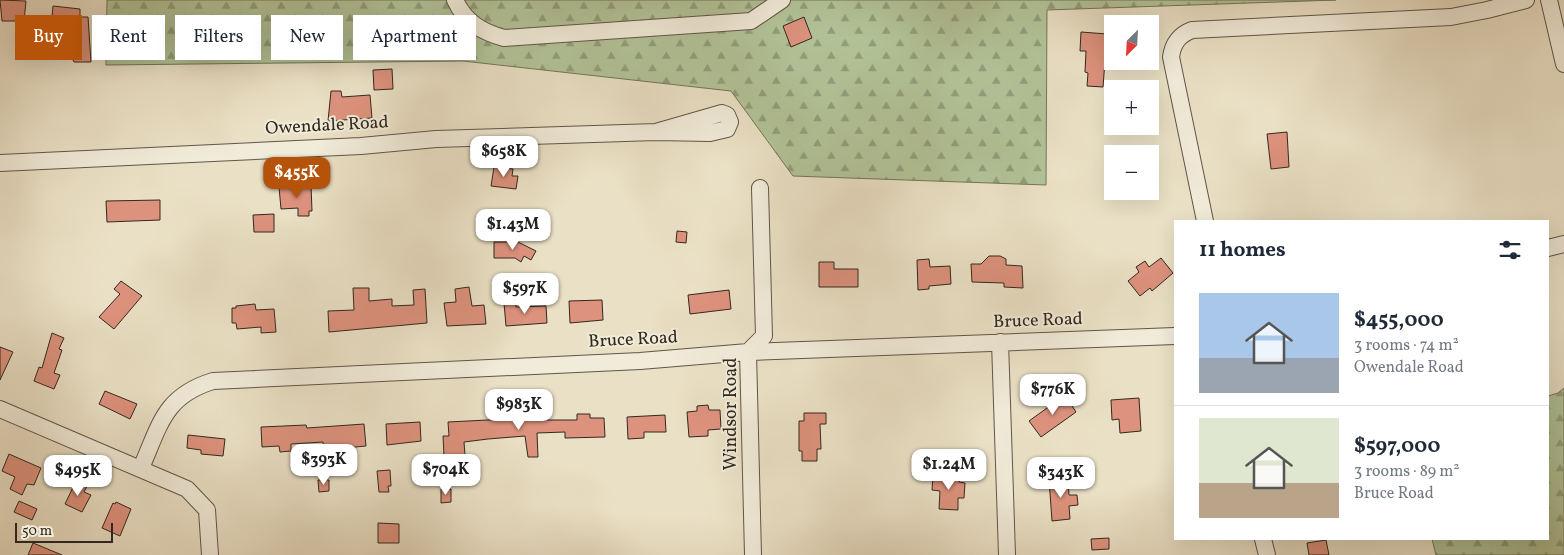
<!DOCTYPE html>
<html lang="en">
<head>
<meta charset="utf-8">
<style>
  body { margin:0; font-family:Vollkorn,serif; background:#f6f6f7; color:#1f2937; height:100vh; display:flex; flex-direction:column; font-size:19px; white-space:nowrap }
  * { box-sizing:border-box; margin:0 }
  p { font-size:16px; color:#747a83 }
  .icon { flex:none; width:28px; height:28px; fill:none; stroke:currentColor; stroke-width:2; stroke-linecap:round; stroke-linejoin:round }
  .map { position:relative; flex:1; overflow:hidden }
  .sheet { position:absolute; left:1174px; top:220px; width:375px; height:320px; display:flex; flex-direction:column; background:#fff; border-radius:0px; box-shadow:0 5px 20px #0002 }
  .sheet>* { flex:none }
  .guide { position:absolute; left:15px; top:15px; width:475px; height:45px; display:flex; gap:10px }
  .needle { width:32px; rotate:204deg }
  .controls { position:absolute; left:1104px; top:15px; display:grid; gap:10px }
  .controls a { display:grid; place-items:center; width:55px; height:55px; border-radius:0px; background:#fff; box-shadow:0 5px 20px #0002; font-size:25px }
  .scale { position:absolute; left:15px; bottom:12px; width:98px; box-sizing:border-box; padding-left:5px; border:2px solid #32281f; border-top:0; font-size:14px; line-height:18px; white-space:nowrap; color:#32281f; -webkit-text-stroke:4px #f1ebd9; paint-order:stroke }
  .price { position:absolute; translate:-50% -42px; padding:0 11px; border-radius:10px; background:#fff; color:#222; font-size:16px; line-height:32px; filter:drop-shadow(0 1px 2px #0008) }
  .price::after { content:''; position:absolute; left:50%; top:30px; width:15px; height:11px; margin-left:-8px; background:inherit; clip-path:polygon(0 0,100% 0,50% 100%) }
  .price.on { background:#b45309; color:#fff }
  ul { padding:0; list-style:none }
  li { display:flex; align-items:center; gap:15px; height:125px; padding:0 25px }
  li+li { border-top:1px solid #e0e1e3 }
  li span { display:grid; place-items:center; flex:none; width:140px; height:100px; border-radius:0px; color:#555 }
  li>.icon { margin-inline-start:auto }
  span .icon { width:60px; height:60px; fill:#fffc; stroke-width:1 }
  li b { font-size:21px }
  h2 { display:flex; justify-content:space-between; align-items:center; height:60px; padding:0 25px; font-size:21px }
  .tag { padding:0 18px; border-radius:0px; background:#fff; box-shadow:0 5px 20px #0002; font-size:18px; line-height:45px }
  .tag.on { background:#b45309; color:#fff }
  .map>svg:first-child { display:block }
  .forest { fill:url(#forest-firs); stroke:#72765c }
  .building { fill:#dd927d; stroke:#32281f }
  .lines { fill:none; stroke-linecap:round; stroke-linejoin:round }
  .minor-casing { stroke:#605648; stroke-width:18 }
  .minor { stroke:#f1ebd9; stroke-width:16 }
  .labels { text-anchor:middle; dominant-baseline:central; stroke-width:4; stroke-linejoin:round; paint-order:stroke }
  .street-label { font-size:18px; fill:#32281f; stroke:#f1ebd9 }
</style>
</head>
<body>
<div class="map">
<svg width="1564" height="555" viewBox="0 0 1564 555">
  <defs>
    <pattern id="forest-firs" width="22" height="20" patternUnits="userSpaceOnUse" patternTransform="scale(1.25)"><rect width="22" height="20" fill="#b2c398"/><path d="M5 1l3.5 6h-7zM16 11l3.5 6h-7z" fill="#919e7b"/></pattern>
  </defs>
  <rect width="100%" height="100%" fill="#eae0c5"/>
  <filter id="stains"><feTurbulence type="fractalNoise" baseFrequency=".004" numOctaves="4"/><feColorMatrix values="0 0 0 0 .2 0 0 0 0 .09 0 0 0 0 .02 0 0 0 .5 -.17"/></filter>
  <radialGradient id="worn" r=".72"><stop offset=".6" stop-color="#630" stop-opacity="0"/><stop offset="1" stop-color="#630" stop-opacity=".3"/></radialGradient>
  <path class="forest" d="M107 0H1336L1047 10 1046 185 793 176 731 91 463 61 106 65Z
    M1564 388V555H1436L1432 539H1548V396L1558 393Z"/>
  <path class="building" d="M0 0 26 1 24 21H2Z
    M53 6 80 9V17H88L91 62H74L72 58 73 19 52 16Z
    M804 17 812 38 791 47 783 26Z
    M1081 32 1107 34 1103 87 1087 86 1088 73 1085 72 1086 51H1080Z
    M392 69 393 89 374 90 373 70Z
    M331 91H341L342 97 370 95 372 118 328 121Z
    M1287 132 1289 167 1271 169 1267 134Z
    M494 167 513 169 512 176H518L516 189 491 186Z
    M311 185 312 211H309V216H298V208L281 209 279 187Z
    M160 200V220L107 222 106 201Z
    M274 214V232H254L253 215Z
    M677 231 687 232 686 243 676 242Z
    M494 242H518L536 251 531 260 524 256 521 262 515 258H494Z
    M989 256H1000L1006 259V265L1022 266 1023 288 1004 287V283L972 282 971 264H981Z
    M1161 258 1173 273 1152 291 1150 288 1140 296 1128 281 1139 272 1136 267 1145 261 1149 267Z
    M929 259 930 267 950 266 951 284 929 286V289L918 290 917 260Z
    M819 262H834V269H858V287H819Z
    M121 281 142 296 114 329 99 317 120 294 114 289Z
    M469 287 472 306 484 305 486 324 447 326 444 303 456 302 455 289Z
    M353 288H369V301L392 299V306L414 305 413 290 425 289 427 323 329 332 328 311 354 310Z
    M729 290 731 309 690 314 688 295Z
    M602 300 603 320 570 323 569 301Z
    M504 303H516V307L546 306 547 323 506 326Z
    M255 304 256 310 274 309 276 332 261 333V327L237 329 236 323H232V308H236V306Z
    M52 333 64 338 59 349 62 350 54 373 60 375 54 389 34 381 39 367 42 368Z
    M0 347 13 352 0 380Z
    M105 391 137 404 130 419 99 404Z
    M1065 395 1076 412 1041 437 1029 421Z
    M1139 398 1141 431 1120 433 1119 419 1112 420 1111 400Z
    M708 405 709 410H720L721 429 708 430V436L689 437 687 412 697 411V406Z
    M804 413H826V424H820L821 449H817V461H802V451H799V421H804Z
    M577 414H590V418H604L605 437 565 438V432L537 433 538 457H528L525 436 488 439 464 442 465 455 444 456 443 436H449L448 422 547 417V420H577Z
    M665 415 666 432H644V438L628 439 627 417Z
    M420 422 421 441 387 445 386 424Z
    M364 424 366 446 345 448 346 458 324 459 323 442 291 444V451L280 452 279 446 262 447 261 427 306 425 307 428Z
    M188 435 225 439 223 456 201 454V450L187 448Z
    M9 454 41 468 34 485 27 484 22 495 10 489 15 477 2 471Z
    M390 470 391 486H388L389 492H379L377 471Z
    M933 475 959 476V482L965 483 964 498H958V510L939 509 940 491 932 490Z
    M1068 478 1069 495H1077L1078 505 1069 506 1070 519 1052 521 1049 479Z
    M318 480H329V491L319 492Z
    M76 481 87 486 84 492 91 495 82 512 65 504Z
    M441 489H451V502L441 503Z
    M19 501 37 509 32 520 14 512Z
    M116 502 131 509 120 536 102 528 113 503 115 504Z
    M378 523 399 524V543H378Z
    M1109 538V549L1092 550 1091 539Z
    M1326 540 1329 555H1309L1307 543Z
    M33 543 62 555H28Z"/>
  <g class="lines">
    <g class="minor-casing">
      <path id="minor" d="M455 0C465 22 482 32 504 38L751 21 782 0
        M1549 0 1564 64
        M0 163 361 146 436 139 656 132 710 133 727 129 730 122 727 115 722 113 656 132
        M1205 221 1171 57C1173 43 1179 35 1192 30L1451 17 1487 10 1526 0
        M1548 248 1564 244
        M1000 342 1007 555
        M0 409 187 489 207 510 210 555
        M141 468C160 425 164 396 213 381L640 361 748 352 1175 336
        M1263 539 1267 555
        M753 555 748 352 764 336 760 188"/>
    </g>
    <use href="#minor" class="minor"/>
  </g>
  <g class="labels">
    <g class="street-label">
      <text transform="translate(327 126) rotate(-3)">Owendale Road</text>
      <text transform="translate(1038 321) rotate(-2)">Bruce Road</text>
      <text transform="translate(633 340) rotate(-3)">Bruce Road</text>
      <text transform="translate(731 414) rotate(-90)">Windsor Road</text>
    </g>
  </g>
  <rect width="100%" height="100%" filter="url(#stains)"/>
  <rect width="100%" height="100%" fill="url(#worn)"/>
</svg>
<div class="controls">
<a><svg class="needle" viewBox="-14 -14 28 28"><path d="M0-13l5 13h-10z" fill="#e53935"/><path d="M0 13l5-13h-10z" fill="#747a83"/></svg></a>
<a>+</a>
<a>−</a>
</div>
<div class="scale">50 m</div>
<b class="price" style="left:504px;top:178px">$658K</b>
<b class="price on" style="left:297px;top:199px">$455K</b>
<b class="price" style="left:513px;top:251px">$1.43M</b>
<b class="price" style="left:525px;top:315px">$597K</b>
<b class="price" style="left:1053px;top:416px">$776K</b>
<b class="price" style="left:519px;top:431px">$983K</b>
<b class="price" style="left:324px;top:486px">$393K</b>
<b class="price" style="left:949px;top:491px">$1.24M</b>
<b class="price" style="left:446px;top:496px">$704K</b>
<b class="price" style="left:78px;top:497px">$495K</b>
<b class="price" style="left:1061px;top:499px">$343K</b>
<div class="guide">
<a class="tag on">Buy</a>
<a class="tag">Rent</a>
<a class="tag">Filters</a>
<a class="tag">New</a>
<a class="tag">Apartment</a>
</div>
<section class="sheet">
<h2>11 homes<svg class="icon" aria-label="filters" viewBox="0 0 24 24"><path d="M4 7h16M4 17h16"/><circle cx="9" cy="7" r="2"/><circle cx="15" cy="17" r="2"/></svg></h2>
<ul>
<li><span style="background:linear-gradient(#a9c7e8 65%,#9aa5b1 0)"><svg class="icon" aria-label="home" viewBox="0 0 24 24"><path d="M3 11l9-7 9 7M6 9v11h12V9"/></svg></span><div><b>$455,000</b><p>3 rooms · 74 m²</p><p>Owendale Road</p></div></li>
<li><span style="background:linear-gradient(#dfe7d0 65%,#b9a48a 0)"><svg class="icon" aria-label="home" viewBox="0 0 24 24"><path d="M3 11l9-7 9 7M6 9v11h12V9"/></svg></span><div><b>$597,000</b><p>3 rooms · 89 m²</p><p>Bruce Road</p></div></li>
</ul>
</section>
</div>
</body>
</html>
